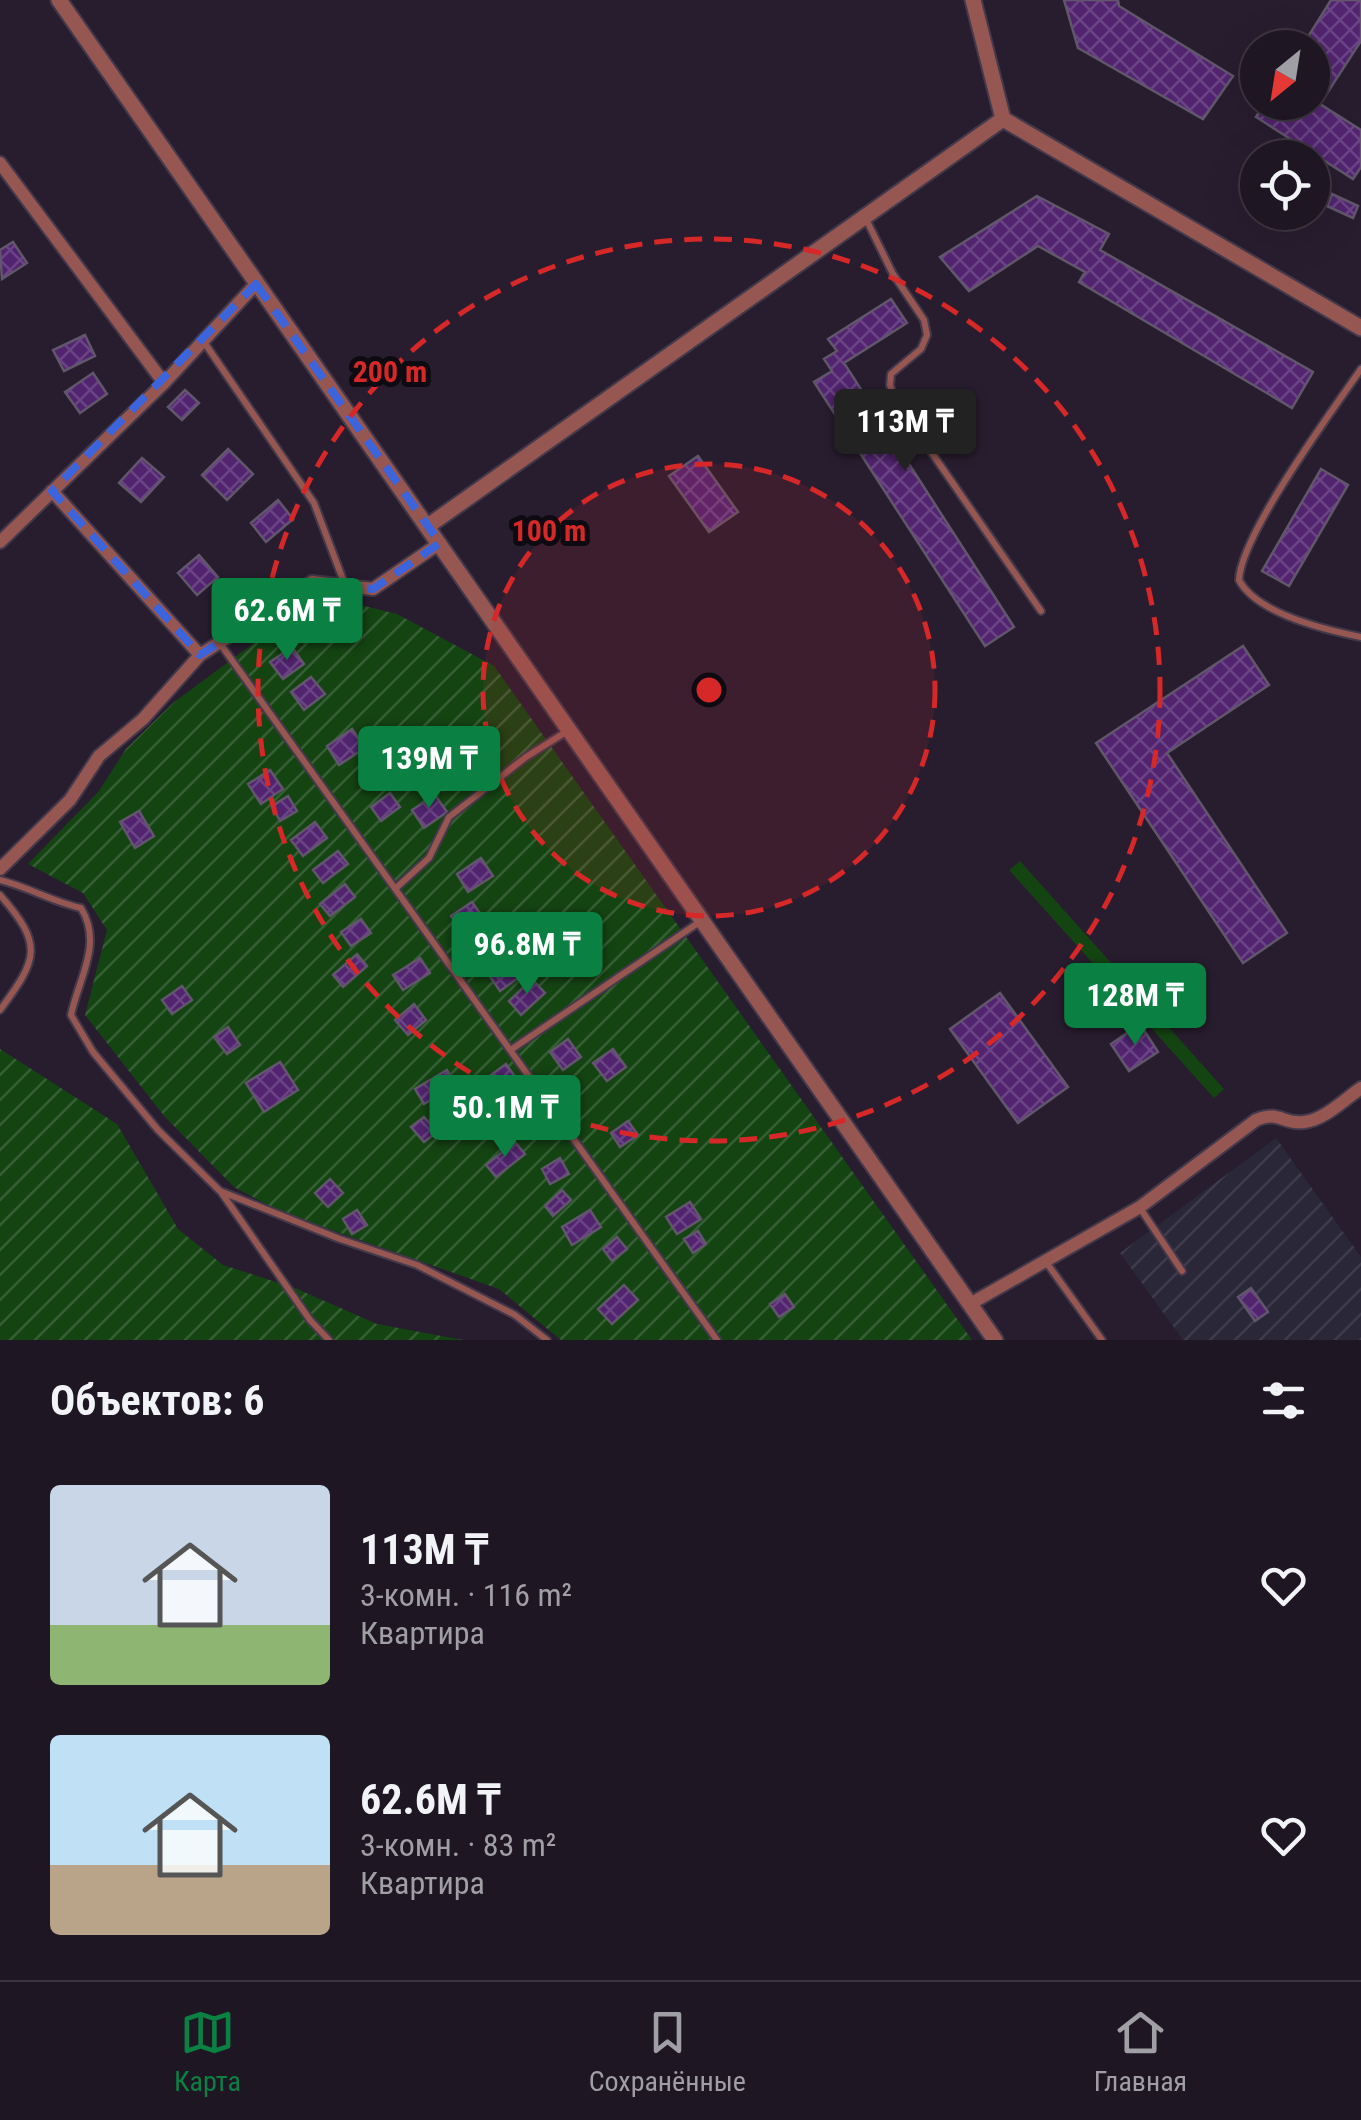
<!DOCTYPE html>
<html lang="ru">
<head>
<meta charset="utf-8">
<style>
  body { margin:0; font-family:"Roboto Condensed",sans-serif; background:#2b2330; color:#f1f3f6; height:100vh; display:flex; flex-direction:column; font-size:38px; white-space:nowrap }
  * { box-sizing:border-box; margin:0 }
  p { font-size:32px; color:#a19fa6 }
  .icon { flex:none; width:55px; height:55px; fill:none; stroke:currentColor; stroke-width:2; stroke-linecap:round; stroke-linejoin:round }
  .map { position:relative; height:1340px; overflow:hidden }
  .side { display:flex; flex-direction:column; background:#1e1623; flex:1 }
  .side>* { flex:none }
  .needle { width:65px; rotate:210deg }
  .fabs { position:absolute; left:1240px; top:30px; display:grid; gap:20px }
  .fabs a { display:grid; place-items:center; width:90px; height:90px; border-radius:50%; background:#1e1623; box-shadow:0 10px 40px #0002,0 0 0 2px #3c3541; font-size:50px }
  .price { position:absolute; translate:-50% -85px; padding:0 22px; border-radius:10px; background:#0b8043; color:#fff; font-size:32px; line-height:65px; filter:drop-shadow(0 2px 5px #0008) }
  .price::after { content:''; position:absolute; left:50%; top:60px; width:30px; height:22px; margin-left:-15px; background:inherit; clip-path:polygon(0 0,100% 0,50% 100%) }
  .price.selected { background:#222; color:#fff }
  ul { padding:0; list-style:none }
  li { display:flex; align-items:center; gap:30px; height:250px; padding:0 50px }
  li span { display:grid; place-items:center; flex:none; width:280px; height:200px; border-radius:10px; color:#555 }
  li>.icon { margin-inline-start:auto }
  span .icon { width:120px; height:120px; fill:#fffc; stroke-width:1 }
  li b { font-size:42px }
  h2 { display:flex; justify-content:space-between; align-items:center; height:120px; padding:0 50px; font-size:42px }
  .tab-bar { display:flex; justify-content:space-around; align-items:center; height:140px; border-top:2px solid #3c3541; background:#1e1623; font-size:28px; color:#a19fa6 }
  .tab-bar a { display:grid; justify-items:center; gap:5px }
  .tab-bar .selected { color:#0b8043 }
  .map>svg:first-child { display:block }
  .industrial { fill:url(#industrial-furrows) }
  .grass { fill:#154413 }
  .garden { fill:url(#garden-furrows) }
  .building { fill:url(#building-cross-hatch); stroke:#61566b; stroke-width:2.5 }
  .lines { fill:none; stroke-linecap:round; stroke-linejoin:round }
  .service-casing { stroke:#43394a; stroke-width:10 }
  .minor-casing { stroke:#43394a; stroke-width:16 }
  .tertiary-casing { stroke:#43394a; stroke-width:19 }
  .service { stroke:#965651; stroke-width:6 }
  .minor { stroke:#965651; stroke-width:12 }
  .tertiary { stroke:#965651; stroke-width:15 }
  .marked { fill:none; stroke:#3c64dc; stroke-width:8; stroke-dasharray:20 12; stroke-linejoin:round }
  .ring { fill:none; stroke:#d62828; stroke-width:5; stroke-dasharray:18 12 }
  .centre { fill:#d62828; stroke:#0e0a12; stroke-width:5 }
  .ring-label { font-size:30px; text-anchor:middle; font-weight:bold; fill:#d62828; stroke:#0e0a12; stroke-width:10; stroke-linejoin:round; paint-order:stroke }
</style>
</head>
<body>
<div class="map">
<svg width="1361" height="1340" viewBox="0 0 1361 1340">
  <defs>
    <pattern id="industrial-furrows" width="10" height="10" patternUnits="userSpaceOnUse" patternTransform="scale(2.5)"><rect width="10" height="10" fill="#292738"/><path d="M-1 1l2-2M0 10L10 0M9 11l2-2" fill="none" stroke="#3e3c4c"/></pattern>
    <pattern id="garden-furrows" width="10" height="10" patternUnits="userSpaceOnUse" patternTransform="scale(2.5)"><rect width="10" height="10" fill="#154413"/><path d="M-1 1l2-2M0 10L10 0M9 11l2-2" fill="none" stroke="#375f36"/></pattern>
    <pattern id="building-cross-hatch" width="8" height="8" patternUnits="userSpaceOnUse" patternTransform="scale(2.5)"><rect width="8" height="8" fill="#522470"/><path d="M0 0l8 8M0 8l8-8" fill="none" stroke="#6b4485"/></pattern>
  </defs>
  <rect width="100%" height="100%" fill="#281d2f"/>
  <path class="industrial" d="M1276 1138 1361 1257V1340H1183L1120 1253Z"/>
  <path class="grass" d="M1020 861 1224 1089 1214 1098 1009 870Z"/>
  <path class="garden" d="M319 595 397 614 494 666 972 1340H561L499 1289 281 1212 234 1187 165 1117 85 1015 107 930 83 893 28 864 99 791 126 749 173 703Z
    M0 1049 117 1124 178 1229 223 1265 295 1288 377 1324 463 1340H0Z"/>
  <path class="building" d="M1064 0H1118L1119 6 1233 76 1203 119 1078 48Z
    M1331 0H1361V41L1320 104 1361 130V167L1353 179 1256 117 1266 102H1312V48H1301Z
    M1332 194 1358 206 1353 218 1327 206Z
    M1037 196 1109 234 1100 250 1313 372 1292 408 1079 282 1085 272 1038 246 969 291 940 257Z
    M13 242 27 263 2 279 0 250Z
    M891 299 907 323 844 363 1014 627 985 646 814 382 832 371 824 359 837 351 828 339Z
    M85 335 95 356 64 371 53 350Z
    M93 373 107 394 80 413 65 392Z
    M185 390 199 403 182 420 168 407Z
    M228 449 253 474 227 500 202 475Z
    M698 456 738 512 709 532 669 476Z
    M142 458 164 477 141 502 119 483Z
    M1321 469 1348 485 1289 586 1262 571Z
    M278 500 293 519 266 542 251 523Z
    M199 555 218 577 197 595 178 573Z
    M1243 646 1269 685 1167 753 1287 933 1243 963 1096 743Z
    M292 647 304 664 283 679 270 662Z
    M311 677 325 694 304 710 291 692Z
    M352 729 365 748 339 765 327 746Z
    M270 770 283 789 261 804 248 784Z
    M390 793 400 807 381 821 371 807Z
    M435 795 447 812 424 828 412 810Z
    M288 796 297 811 280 821 272 806Z
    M139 811 154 836 135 848 120 822Z
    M315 822 327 838 303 856 291 840Z
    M338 851 348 864 323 883 313 870Z
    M481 858 493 876 468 892 457 874Z
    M345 884 355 897 330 916 320 904Z
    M472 902 479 912 458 926 451 916Z
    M361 919 371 933 351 946 341 932Z
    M511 919 525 935 507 949 494 933Z
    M357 954 367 966 343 987 333 975Z
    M420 958 430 973 403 990 393 975Z
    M513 958 524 974 500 991 489 975Z
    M532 979 545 993 521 1015 509 1001Z
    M182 986 192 1000 172 1014 162 1000Z
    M1000 993 1068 1087 1018 1123 950 1029Z
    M414 1004 426 1020 408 1035 395 1020Z
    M1140 1024 1158 1052 1129 1071 1111 1044Z
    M228 1027 240 1045 227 1054 214 1037Z
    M568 1039 581 1057 563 1070 550 1052Z
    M613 1049 626 1067 607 1081 593 1063Z
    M280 1062 298 1090 264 1112 246 1083Z
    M506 1064 516 1078 501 1090 491 1075Z
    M447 1070 455 1085 424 1104 415 1089Z
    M424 1117 437 1132 424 1142 411 1127Z
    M628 1121 638 1135 620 1147 611 1133Z
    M515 1142 525 1154 496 1177 486 1165Z
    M560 1158 569 1174 550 1184 542 1169Z
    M330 1179 343 1193 328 1207 315 1193Z
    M562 1190 571 1200 553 1216 545 1206Z
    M690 1202 701 1219 677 1234 666 1217Z
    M357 1210 367 1225 352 1234 343 1219Z
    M590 1210 601 1227 572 1245 562 1227Z
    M698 1231 706 1244 693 1253 684 1239Z
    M617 1237 627 1249 612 1261 603 1249Z
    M624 1285 638 1300 612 1324 598 1309Z
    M1251 1288 1268 1312 1255 1321 1238 1297Z
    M785 1294 794 1307 779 1317 770 1304Z"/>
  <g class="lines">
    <g class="service-casing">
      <path id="service" d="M865 217 893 274 924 320 927 335 921 349 891 374 890 385 894 398 1041 611
        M204 342 314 503 345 585
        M1361 369C1332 411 1241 534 1239 580 1257 614 1326 630 1361 637
        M219 642 717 1340
        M0 880C28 887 53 902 81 908 103 944 79 977 71 1015L93 1052 158 1130 220 1191 340 1239 417 1265 515 1315 547 1340
        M396 888 429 858 449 817 526 757 569 730
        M0 895C44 945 38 959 0 1010
        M512 1049 701 921
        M221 1192 310 1320 329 1340
        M1140 1208 1182 1271
        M1046 1262 1102 1340"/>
    </g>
    <g class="minor-casing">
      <path id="minor" d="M0 163 164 383
        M52 491 200 655
        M0 542 164 383 256 284
        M0 869 70 800 99 756 143 719 200 655 312 582 373 589 440 543
        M970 1304 1140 1207 1256 1120C1280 1110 1283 1125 1304 1122 1324 1120 1345 1099 1361 1088"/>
    </g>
    <g class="tertiary-casing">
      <path id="tertiary" d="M59 0 995 1340
        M973 0 1003 119 1361 328
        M428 526 1003 119"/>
    </g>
    <use href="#service" class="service"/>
    <use href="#minor" class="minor"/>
    <use href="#tertiary" class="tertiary"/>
  </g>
  <path class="marked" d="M256 284 440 543 373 589 312 582 200 655 52 491Z"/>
  <circle cx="709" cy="690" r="226" fill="#d62828" fill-opacity=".12"/>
  <g class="ring">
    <circle cx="709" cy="690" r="226"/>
    <circle cx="709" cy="690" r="451"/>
  </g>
  <circle cx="709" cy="690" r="15" class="centre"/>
  <g class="ring-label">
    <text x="390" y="382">200 m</text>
    <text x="549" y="541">100 m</text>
  </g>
</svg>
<div class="fabs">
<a><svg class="needle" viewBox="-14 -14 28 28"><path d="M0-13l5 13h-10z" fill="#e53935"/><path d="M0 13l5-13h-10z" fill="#a19fa6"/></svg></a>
<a><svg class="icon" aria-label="locate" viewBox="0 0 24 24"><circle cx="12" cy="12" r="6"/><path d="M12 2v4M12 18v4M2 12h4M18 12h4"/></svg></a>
</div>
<b class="price selected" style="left:905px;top:474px">113M ₸</b>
<b class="price" style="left:287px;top:663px">62.6M ₸</b>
<b class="price" style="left:429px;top:811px">139M ₸</b>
<b class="price" style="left:527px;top:997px">96.8M ₸</b>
<b class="price" style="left:1135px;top:1048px">128M ₸</b>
<b class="price" style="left:505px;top:1160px">50.1M ₸</b>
</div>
<section class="side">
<h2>Объектов: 6<svg class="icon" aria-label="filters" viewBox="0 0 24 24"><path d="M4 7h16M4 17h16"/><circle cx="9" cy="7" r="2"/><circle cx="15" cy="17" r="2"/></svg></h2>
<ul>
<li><span style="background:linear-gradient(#c9d6e8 70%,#8fb573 0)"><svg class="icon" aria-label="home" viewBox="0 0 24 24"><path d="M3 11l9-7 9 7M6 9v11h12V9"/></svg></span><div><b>113M ₸</b><p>3-комн. · 116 m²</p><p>Квартира</p></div><svg class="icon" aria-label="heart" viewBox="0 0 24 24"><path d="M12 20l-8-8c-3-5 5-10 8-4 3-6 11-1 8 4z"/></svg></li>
<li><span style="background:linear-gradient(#bfe0f5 65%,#b9a48a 0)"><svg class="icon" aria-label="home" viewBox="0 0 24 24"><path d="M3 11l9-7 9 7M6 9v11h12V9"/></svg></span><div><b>62.6M ₸</b><p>3-комн. · 83 m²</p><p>Квартира</p></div><svg class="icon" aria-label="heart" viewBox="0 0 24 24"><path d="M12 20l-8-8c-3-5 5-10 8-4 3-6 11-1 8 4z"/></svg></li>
</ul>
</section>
<nav class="tab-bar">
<a class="selected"><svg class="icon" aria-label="map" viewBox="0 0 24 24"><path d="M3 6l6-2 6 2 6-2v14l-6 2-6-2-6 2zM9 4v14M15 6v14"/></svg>Карта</a>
<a><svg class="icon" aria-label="saved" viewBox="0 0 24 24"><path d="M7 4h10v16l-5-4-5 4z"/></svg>Сохранённые</a>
<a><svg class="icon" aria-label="home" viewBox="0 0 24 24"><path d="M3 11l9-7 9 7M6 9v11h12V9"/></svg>Главная</a>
</nav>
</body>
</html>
